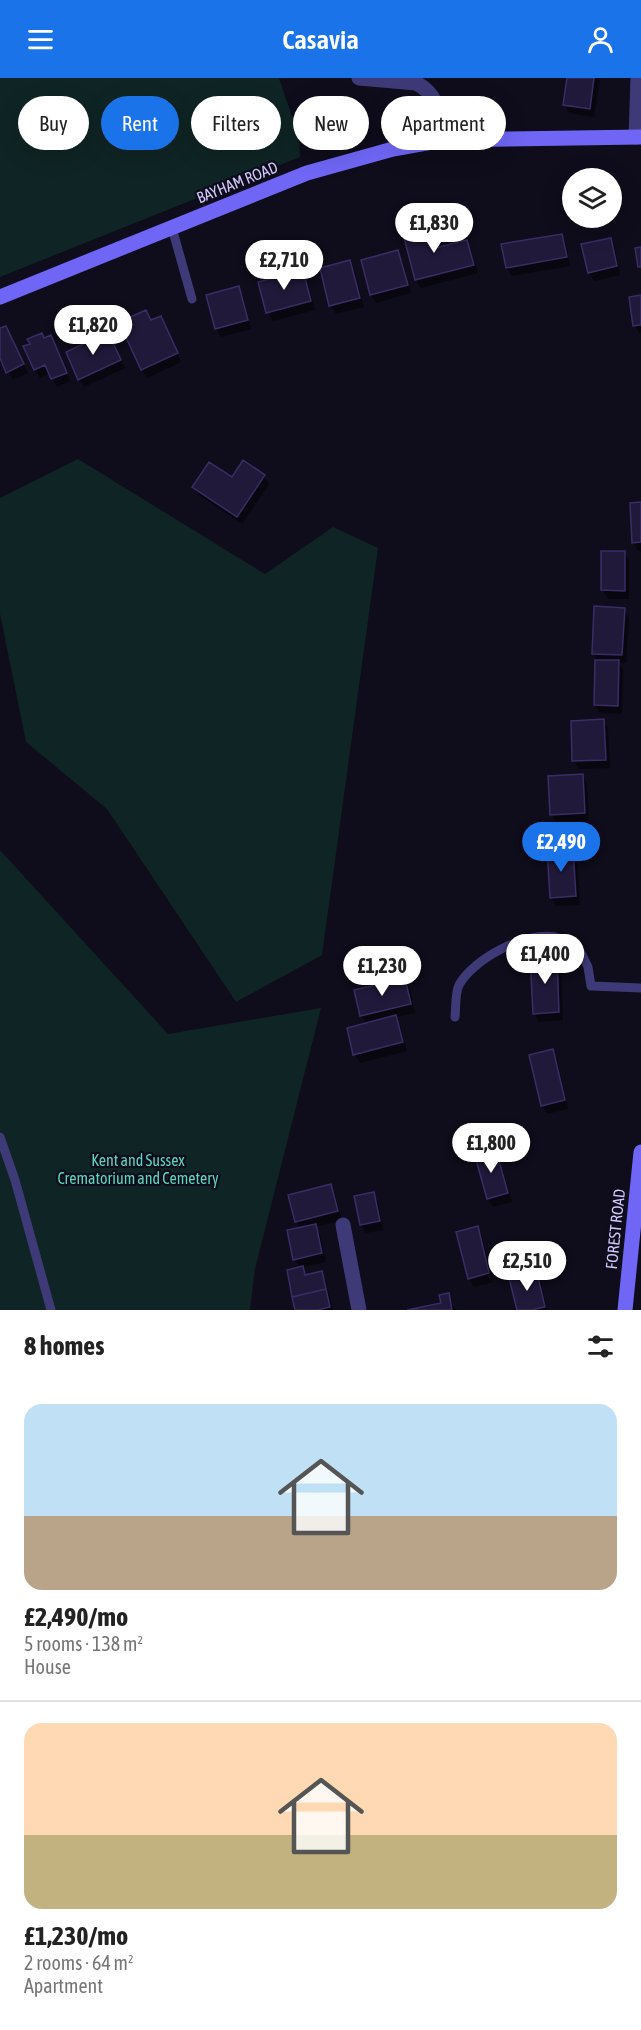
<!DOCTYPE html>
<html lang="en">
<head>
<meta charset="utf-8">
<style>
  body { margin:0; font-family:"Asap Condensed",sans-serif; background:#f2f2f2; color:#222; height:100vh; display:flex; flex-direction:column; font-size:22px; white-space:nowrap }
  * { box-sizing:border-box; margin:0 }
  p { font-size:20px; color:#767676 }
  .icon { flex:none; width:33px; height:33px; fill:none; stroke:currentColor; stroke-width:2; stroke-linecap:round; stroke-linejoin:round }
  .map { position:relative; height:1232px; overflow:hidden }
  .side { display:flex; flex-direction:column; background:#fff; flex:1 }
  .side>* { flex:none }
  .top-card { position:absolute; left:18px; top:18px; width:606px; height:54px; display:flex; gap:12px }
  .controls { position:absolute; left:562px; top:90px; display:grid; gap:12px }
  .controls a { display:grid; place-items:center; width:60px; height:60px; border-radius:50%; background:#fff; box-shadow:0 6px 24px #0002; font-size:30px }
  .price { position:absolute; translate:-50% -51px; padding:0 14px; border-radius:21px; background:#fff; color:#222; font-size:20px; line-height:39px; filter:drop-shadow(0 2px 3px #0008) }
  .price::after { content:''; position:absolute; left:50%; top:36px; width:18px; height:14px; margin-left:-9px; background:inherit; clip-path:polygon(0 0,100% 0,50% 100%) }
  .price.current { background:#1a73e8; color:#fff }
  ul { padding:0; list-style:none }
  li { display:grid; align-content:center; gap:12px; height:318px; padding:0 24px }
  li+li { border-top:2px solid #e0e0e0 }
  li span { display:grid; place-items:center; height:186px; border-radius:18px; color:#555 }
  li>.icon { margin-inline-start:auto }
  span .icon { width:108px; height:108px; fill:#fffc; stroke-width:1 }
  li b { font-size:26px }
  h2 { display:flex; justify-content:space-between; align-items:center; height:72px; padding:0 24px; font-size:26px }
  .chip { padding:0 21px; border-radius:27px; background:#fff; box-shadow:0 6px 24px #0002; font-size:21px; line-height:54px }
  .chip.current { background:#1a73e8; color:#fff }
  header { display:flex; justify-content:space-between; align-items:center; height:78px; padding:0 24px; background:#1a73e8; color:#fff; font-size:27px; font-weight:600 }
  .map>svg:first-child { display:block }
  .green { fill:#0f2424 }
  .shadow { fill:#0007 }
  .building { fill:#21193a; stroke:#3a2d65; stroke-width:1.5 }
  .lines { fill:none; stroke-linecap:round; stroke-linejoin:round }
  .lane { stroke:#3e3a77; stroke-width:9 }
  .street { stroke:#3e3a77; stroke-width:15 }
  .secondary { stroke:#6f66f5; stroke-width:15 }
  .labels { text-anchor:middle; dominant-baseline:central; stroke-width:4.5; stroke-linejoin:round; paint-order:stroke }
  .street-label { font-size:16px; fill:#d1c9fc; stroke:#0f0c1b }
  .park-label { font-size:16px; fill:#5bd6bc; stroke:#0f0c1b }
</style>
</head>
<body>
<header><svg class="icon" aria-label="menu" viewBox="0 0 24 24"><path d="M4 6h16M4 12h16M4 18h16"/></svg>Casavia<svg class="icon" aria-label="person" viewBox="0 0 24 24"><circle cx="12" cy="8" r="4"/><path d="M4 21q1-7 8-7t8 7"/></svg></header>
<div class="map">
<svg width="641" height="1232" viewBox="0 0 641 1232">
  <rect width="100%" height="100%" fill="#0f0c1b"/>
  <path class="green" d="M0 0H279L299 59 300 79 0 199Z
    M78 381 265 496 333 449 378 470 322 877 236 924 107 731 26 664 0 536V420Z
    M0 772 168 956 321 930 255 1191 250 1232H0Z"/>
  <path class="shadow" d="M569 0H600L594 39 569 35 565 27Z
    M424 148 429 157 433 172 467 163 471 172 478 195 421 210 416 202 404 153Z
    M562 157 566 166 570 188 512 198 507 190Z
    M610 162 615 170 620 197 594 203 589 194Z
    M398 174 402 182 411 215 376 225 371 216Z
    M349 184 354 192 364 229 336 236 331 228 321 191Z
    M302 194 307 202 315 232 273 243 268 234Z
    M238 210 243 218 251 251 221 259 216 251Z
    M641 219V256H640L635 247Z
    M151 244 165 248 181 284 147 300 142 291Z
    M6 249 28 295 13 302 4 284 0 286V252Z
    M44 261 55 267 70 303 57 309 50 295 40 300 35 291Z
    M113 265 125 290 84 309 79 301Z
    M264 398 269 406 242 446 199 417 194 409Z
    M641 426V473H638L633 464Z
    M624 474 629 483V521H608L603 512Z
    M624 531 629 540 626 585H619L623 592 622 636 600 635 595 627 598 584 593 575Z
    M603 643 608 651 610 690 579 691 574 682Z
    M582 698 587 706 589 743 557 745 552 737Z
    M572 771 577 780 580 827 556 828 551 820Z
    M556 880 561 888 563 942 539 944 534 935Z
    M405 902 410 910 415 935 396 939 400 947 407 973 360 985 355 976 367 946 362 938 356 913Z
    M552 973 557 981 568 1031 547 1036 543 1028Z
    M496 1074 500 1082 512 1124 493 1129 488 1121 477 1079Z
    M330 1108 335 1116 342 1142 315 1149 320 1156 326 1184 302 1189 306 1198 321 1194 326 1203 333 1232H297L300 1190 295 1181 301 1151 296 1144 290 1118Z
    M373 1116 378 1124 383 1152 366 1155 361 1147 356 1119Z
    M477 1150 482 1158 493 1204 474 1209 469 1200Z
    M536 1195 541 1204 547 1232H518Z
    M448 1217 455 1232H415L443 1226Z"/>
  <path class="building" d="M567 0H594L590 31 563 27Z
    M425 146 431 171 467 162 474 187 415 202 402 152Z
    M562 156 567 179 506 190 501 166Z
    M611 160 617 188 588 195 581 166Z
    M641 169V189H638L635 170Z
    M398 172 408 207 370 217 361 182Z
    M350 182 360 220 329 228 320 190Z
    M303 192 311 223 266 235 258 204Z
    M239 208 248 242 215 251 206 217Z
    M641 217V247L633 248 629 219Z
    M146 232 151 242 161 238 178 275 141 292 119 244Z
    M6 248 24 286 6 295 0 280V250Z
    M108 254 121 282 78 302 66 274Z
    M42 255 44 260 51 257 67 295 51 301 45 287 34 292 23 268 30 266 27 261Z
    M243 382 265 397 237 439 192 409 209 384 232 399Z
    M641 424V464L632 465 630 425Z
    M601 473H625V513L601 512Z
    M594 528 625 530 622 577 592 576Z
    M595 582H619L618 628 594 627Z
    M604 641 606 682 572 683 571 643Z
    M583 696 585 735 550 737 548 698Z
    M573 770 576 818 550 820 547 771Z
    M557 878 559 934 533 936 530 879Z
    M405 900 411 926 360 938 354 912Z
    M396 937 403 964 353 977 347 950Z
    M553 971 565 1022 541 1028 529 977Z
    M496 1072 508 1115 487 1121 475 1078Z
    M331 1106 338 1133 295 1144 288 1117Z
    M374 1114 380 1143 360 1147 354 1118Z
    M316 1146 322 1175 293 1182 287 1152Z
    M478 1148 489 1195 468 1201 456 1154Z
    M303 1188 305 1197 322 1193 326 1211 292 1219 287 1192Z
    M537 1194 545 1229 532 1232H517L509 1200Z
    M326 1211 330 1229 318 1232H295L292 1219Z
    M449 1215 452 1232H407L441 1225 439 1217Z"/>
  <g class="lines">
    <path class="lane" d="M172 150 192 221
      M455 939C456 930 455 915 459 907 473 881 526 853 555 859 562 861 570 864 577 867L588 889 591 908 641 910
      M0 1059 15 1102 51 1232"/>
    <path class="street" d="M359 0 416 5C440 17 439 39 443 62
      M636 59 638 0
      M343 1147 359 1232"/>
    <path class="secondary" d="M0 219 307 95 393 71 443 62 641 59
      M625 1232 641 1074"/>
  </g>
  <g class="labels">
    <g class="street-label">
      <text transform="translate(237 104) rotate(-22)">BAYHAM ROAD</text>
      <text transform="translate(615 1151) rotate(-84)">FOREST ROAD</text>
    </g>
    <g class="park-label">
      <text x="138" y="1082">Kent and Sussex<tspan x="138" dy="18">Crematorium and Cemetery</tspan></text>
    </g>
  </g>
</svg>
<div class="controls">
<a><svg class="icon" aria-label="layers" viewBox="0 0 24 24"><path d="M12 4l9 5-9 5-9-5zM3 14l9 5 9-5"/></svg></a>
</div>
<b class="price" style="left:434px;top:176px">£1,830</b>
<b class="price" style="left:284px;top:213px">£2,710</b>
<b class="price" style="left:93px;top:278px">£1,820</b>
<b class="price current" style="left:561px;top:795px">£2,490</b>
<b class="price" style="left:545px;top:907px">£1,400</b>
<b class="price" style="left:382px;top:919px">£1,230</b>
<b class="price" style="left:491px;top:1096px">£1,800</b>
<b class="price" style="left:527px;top:1214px">£2,510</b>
<div class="top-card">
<a class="chip">Buy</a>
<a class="chip current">Rent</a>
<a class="chip">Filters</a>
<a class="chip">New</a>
<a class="chip">Apartment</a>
</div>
</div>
<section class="side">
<h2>8 homes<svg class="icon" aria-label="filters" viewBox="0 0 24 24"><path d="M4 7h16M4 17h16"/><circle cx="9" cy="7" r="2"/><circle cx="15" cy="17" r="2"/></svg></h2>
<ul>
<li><span style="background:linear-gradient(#bfe0f5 60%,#b9a48a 0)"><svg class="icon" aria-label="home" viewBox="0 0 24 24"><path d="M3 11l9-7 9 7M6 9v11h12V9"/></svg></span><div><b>£2,490/mo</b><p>5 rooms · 138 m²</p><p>House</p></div></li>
<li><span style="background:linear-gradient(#ffd9b3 60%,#c2b280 0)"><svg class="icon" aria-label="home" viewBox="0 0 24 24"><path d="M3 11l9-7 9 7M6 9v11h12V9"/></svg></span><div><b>£1,230/mo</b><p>2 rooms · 64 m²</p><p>Apartment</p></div></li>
</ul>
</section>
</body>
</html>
